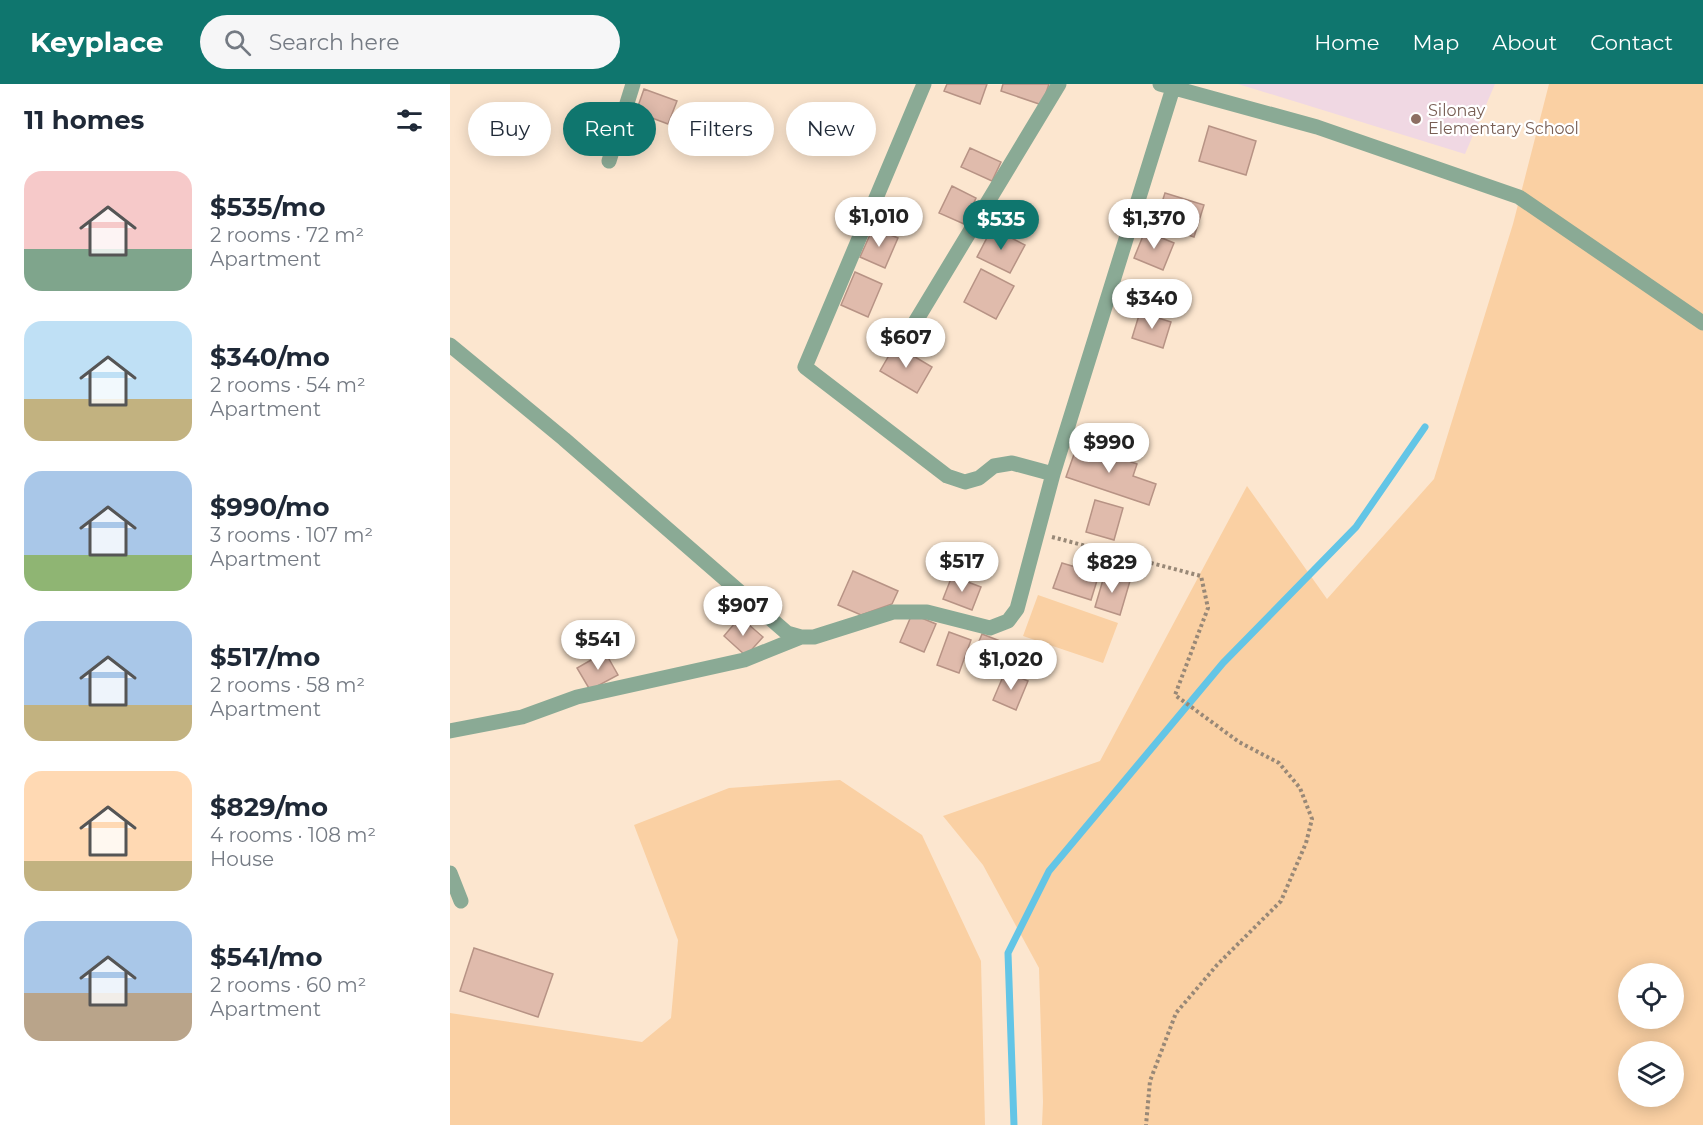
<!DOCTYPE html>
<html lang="en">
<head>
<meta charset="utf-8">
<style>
  body { margin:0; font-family:Montserrat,sans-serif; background:#f6f6f7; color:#1f2937; height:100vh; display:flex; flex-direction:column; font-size:22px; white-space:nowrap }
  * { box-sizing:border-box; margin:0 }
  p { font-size:20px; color:#747a83 }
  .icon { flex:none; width:33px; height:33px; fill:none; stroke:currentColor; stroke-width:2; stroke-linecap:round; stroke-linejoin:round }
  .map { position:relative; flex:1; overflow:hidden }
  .drawer { display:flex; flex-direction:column; background:#fff; width:450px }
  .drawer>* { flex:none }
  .top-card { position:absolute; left:18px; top:18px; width:570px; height:54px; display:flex; gap:12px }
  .buttons { position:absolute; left:1168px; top:879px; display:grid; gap:12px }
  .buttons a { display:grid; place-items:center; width:66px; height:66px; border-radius:50%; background:#fff; box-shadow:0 3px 15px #0003; font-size:30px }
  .price { position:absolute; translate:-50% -51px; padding:0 14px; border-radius:21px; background:#fff; color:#222; font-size:20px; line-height:39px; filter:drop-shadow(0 2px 3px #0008) }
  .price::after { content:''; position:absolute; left:50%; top:36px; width:18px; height:14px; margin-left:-9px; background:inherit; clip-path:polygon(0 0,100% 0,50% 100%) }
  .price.on { background:#0f766e; color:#fff }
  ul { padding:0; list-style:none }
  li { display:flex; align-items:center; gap:18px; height:150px; padding:0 24px }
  li span { display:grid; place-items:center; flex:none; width:168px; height:120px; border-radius:18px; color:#555 }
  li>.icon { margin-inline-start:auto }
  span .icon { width:72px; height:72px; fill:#fffc; stroke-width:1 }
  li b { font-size:26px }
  h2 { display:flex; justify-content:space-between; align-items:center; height:72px; padding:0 24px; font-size:26px }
  .tag { padding:0 21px; border-radius:27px; background:#fff; box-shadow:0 3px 15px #0003; font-size:21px; line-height:54px }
  .tag.on { background:#0f766e; color:#fff }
  header { display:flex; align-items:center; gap:36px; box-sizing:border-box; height:84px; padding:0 30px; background:#0f766e; color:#fff }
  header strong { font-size:28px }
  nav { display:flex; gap:33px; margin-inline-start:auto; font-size:21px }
  .search { width:420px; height:54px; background:#f6f6f7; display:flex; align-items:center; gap:15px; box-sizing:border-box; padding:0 21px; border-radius:33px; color:#747a83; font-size:22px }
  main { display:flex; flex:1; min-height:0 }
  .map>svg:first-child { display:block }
  .education { fill:#f0d8e3 }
  .green { fill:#fad0a3; fill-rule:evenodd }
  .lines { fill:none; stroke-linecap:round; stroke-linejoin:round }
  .stream { stroke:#63c5e6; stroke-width:7 }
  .building { fill:#e0bbac; stroke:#b79385; stroke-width:1.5 }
  .path { stroke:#988877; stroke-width:4; stroke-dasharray:3 3; stroke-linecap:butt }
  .street { stroke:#8aaa95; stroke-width:15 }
  .education-dot { fill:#8d6e63; stroke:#fff; stroke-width:2 }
  .labels { text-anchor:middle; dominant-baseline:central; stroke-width:4.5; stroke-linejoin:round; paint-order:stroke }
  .education-label { font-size:16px; fill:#785e54; stroke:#fff; text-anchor:start }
</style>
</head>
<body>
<header>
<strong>Keyplace</strong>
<div class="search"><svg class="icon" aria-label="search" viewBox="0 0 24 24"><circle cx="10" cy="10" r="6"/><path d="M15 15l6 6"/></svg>Search here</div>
<nav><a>Home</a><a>Map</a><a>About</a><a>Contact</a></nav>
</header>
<main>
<section class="drawer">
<h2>11 homes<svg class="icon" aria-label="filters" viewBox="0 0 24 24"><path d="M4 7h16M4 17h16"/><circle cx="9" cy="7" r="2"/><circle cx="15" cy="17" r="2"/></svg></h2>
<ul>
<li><span style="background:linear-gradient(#f6c9c9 65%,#7fa58c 0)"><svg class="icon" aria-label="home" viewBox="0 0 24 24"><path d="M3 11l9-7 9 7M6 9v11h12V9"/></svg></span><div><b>$535/mo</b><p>2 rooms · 72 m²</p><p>Apartment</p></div></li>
<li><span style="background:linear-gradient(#bfe0f5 65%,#c2b280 0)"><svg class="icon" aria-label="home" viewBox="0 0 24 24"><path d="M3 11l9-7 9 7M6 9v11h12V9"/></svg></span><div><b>$340/mo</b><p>2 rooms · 54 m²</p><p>Apartment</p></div></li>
<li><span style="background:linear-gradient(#a9c7e8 70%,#8fb573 0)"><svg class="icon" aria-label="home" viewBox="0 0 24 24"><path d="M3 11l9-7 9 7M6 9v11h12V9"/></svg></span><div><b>$990/mo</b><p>3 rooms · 107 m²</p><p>Apartment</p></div></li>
<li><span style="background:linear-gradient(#a9c7e8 70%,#c2b280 0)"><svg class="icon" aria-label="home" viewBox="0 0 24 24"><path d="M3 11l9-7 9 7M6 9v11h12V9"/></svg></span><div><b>$517/mo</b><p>2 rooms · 58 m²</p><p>Apartment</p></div></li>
<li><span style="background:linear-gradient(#ffd9b3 75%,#c2b280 0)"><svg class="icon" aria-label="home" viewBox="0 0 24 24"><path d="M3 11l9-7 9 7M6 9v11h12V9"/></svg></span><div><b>$829/mo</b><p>4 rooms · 108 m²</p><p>House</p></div></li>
<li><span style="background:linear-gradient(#a9c7e8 60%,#b9a48a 0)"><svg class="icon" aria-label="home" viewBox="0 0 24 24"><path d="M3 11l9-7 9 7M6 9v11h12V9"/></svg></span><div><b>$541/mo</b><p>2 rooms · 60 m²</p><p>Apartment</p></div></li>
</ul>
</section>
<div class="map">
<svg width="1253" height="1041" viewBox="0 0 1253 1041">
  <rect width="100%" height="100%" fill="#fce6cf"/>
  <path class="education" d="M788 0H1045L1015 70Z"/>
  <path class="green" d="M1099 0H1253V1041H592L593 1018 589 884 533 781 493 732 650 677 797 402 877 515 984 395 1063 140ZM1179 890H1224V934H1179ZM1179 968H1224V1012H1179Z
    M588 511 668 539 653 579 573 552Z
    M390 696 472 751 531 877 535 1041H0V929L192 958 221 934 228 856 184 741 279 704Z"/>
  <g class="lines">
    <path class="stream" d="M564 1041 558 869 599 787 773 579 906 443 975 343"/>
  </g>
  <path class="building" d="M497 0H537L530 20 494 7Z
    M553 0H599L592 21 551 7Z
    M194 5 227 17 218 40 186 28Z
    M759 42 806 57 796 91 749 77Z
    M520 64 551 78 542 97 511 83Z
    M502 102 526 114 514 140 489 129Z
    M715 109 754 121 744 153 705 140Z
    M423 144 448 154 435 184 410 173Z
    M542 144 575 161 560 189 527 173Z
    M695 147 724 159 713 186 684 174Z
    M531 185 564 202 546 235 514 218Z
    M405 188 432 200 418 233 391 221Z
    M690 228 721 238 713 264 682 254Z
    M445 261 482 283 467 309 430 287Z
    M628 359 687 380 683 392 706 400 699 421 616 393Z
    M645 416 673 424 664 456 636 448Z
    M612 479 649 490 641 516 603 504Z
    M403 487 448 507 442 520 411 531 388 521Z
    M655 489 680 497 670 531 645 523Z
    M502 492 531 503 522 526 493 515Z
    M462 530 486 540 474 568 450 558Z
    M290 533 313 553 296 572 274 552Z
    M499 548 521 556 509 589 487 581Z
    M532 550 550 557 537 589 519 582Z
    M155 568 168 591 140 606 127 584Z
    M555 588 578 597 566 626 543 616Z
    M24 864 103 890 88 933 10 907Z"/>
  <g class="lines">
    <path class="path" d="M602 453 751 492 758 524 725 611 789 658 829 679 850 704 862 735 856 759 831 817 767 881 726 929 700 997 696 1041"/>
    <path class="street" d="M474 0 355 283 497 392 515 398 529 394 544 382 562 379 603 390
      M710 0 867 43 1069 113 1253 239
      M159 77 183 0
      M455 255 609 0
      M0 261 114 355 337 549 351 553H364L443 528H477L540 544 558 537 567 525 603 390 723 4
      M0 647 72 633 127 613 294 576 351 553
      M0 789 11 817"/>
  </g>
  <circle class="education-dot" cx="966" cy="35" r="6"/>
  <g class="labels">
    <g class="education-label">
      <text x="978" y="26">Silonay<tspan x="978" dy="18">Elementary School</tspan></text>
    </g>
  </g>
</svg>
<div class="buttons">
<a><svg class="icon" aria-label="locate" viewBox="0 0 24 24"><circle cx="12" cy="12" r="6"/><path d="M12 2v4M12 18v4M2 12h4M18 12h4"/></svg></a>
<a><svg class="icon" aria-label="layers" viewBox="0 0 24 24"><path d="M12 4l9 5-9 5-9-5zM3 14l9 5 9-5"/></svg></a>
</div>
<b class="price" style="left:429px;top:164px">$1,010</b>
<b class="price" style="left:704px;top:166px">$1,370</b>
<b class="price on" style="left:551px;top:167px">$535</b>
<b class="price" style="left:702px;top:246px">$340</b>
<b class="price" style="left:456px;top:285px">$607</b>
<b class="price" style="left:659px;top:390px">$990</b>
<b class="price" style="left:512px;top:509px">$517</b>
<b class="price" style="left:662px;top:510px">$829</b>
<b class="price" style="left:293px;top:553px">$907</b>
<b class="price" style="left:148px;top:587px">$541</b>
<b class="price" style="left:561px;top:607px">$1,020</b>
<div class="top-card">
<a class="tag">Buy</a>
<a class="tag on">Rent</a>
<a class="tag">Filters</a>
<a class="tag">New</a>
</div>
</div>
</main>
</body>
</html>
